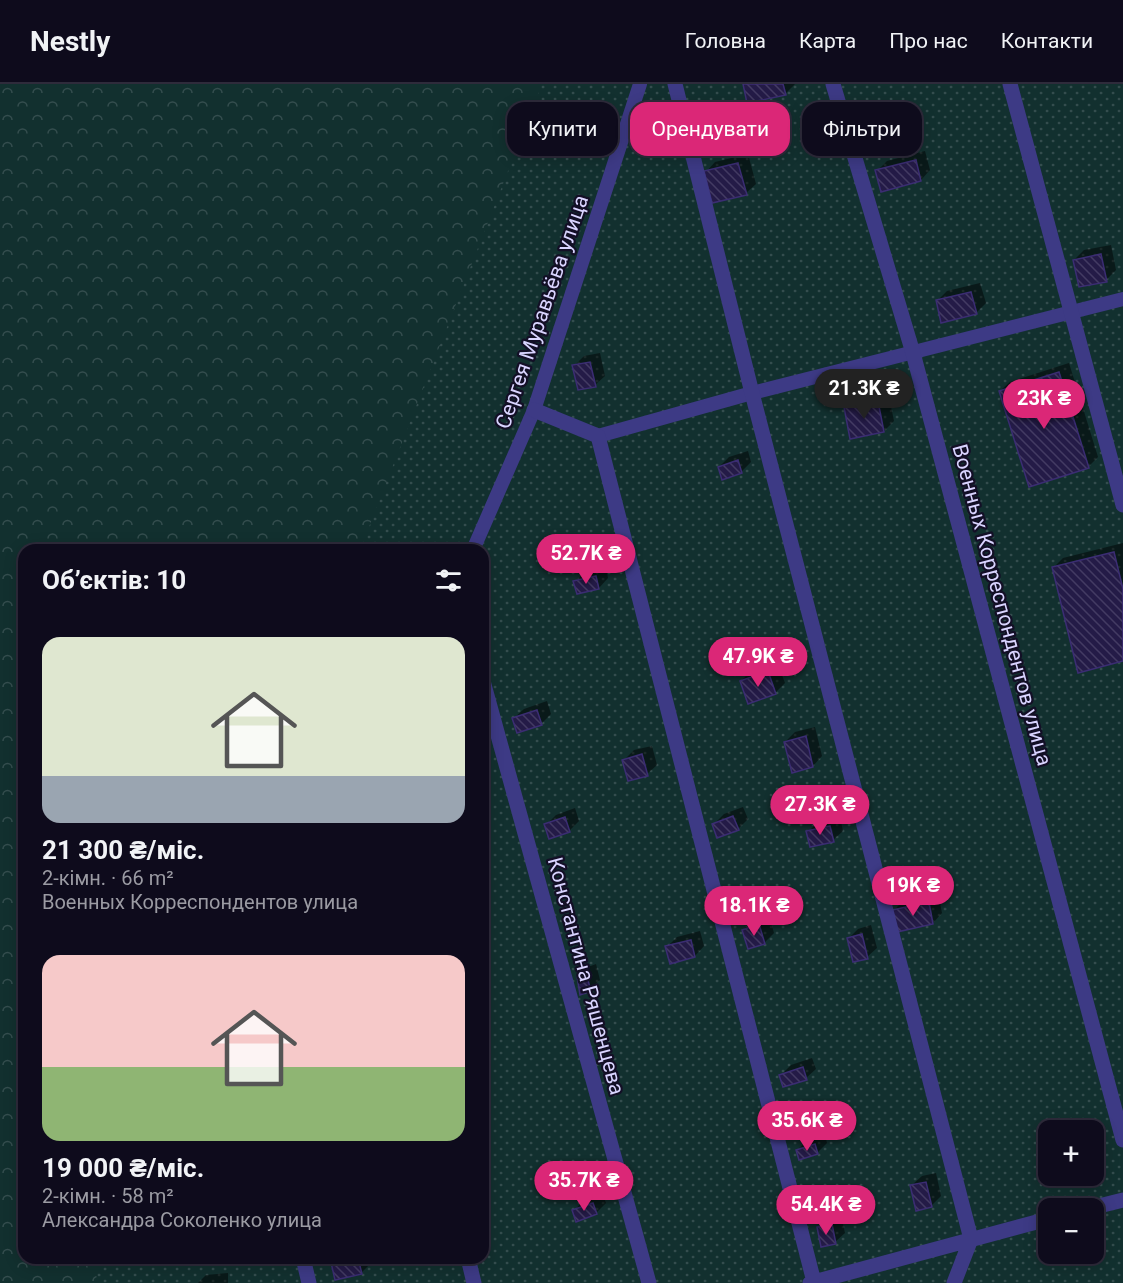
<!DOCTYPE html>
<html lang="uk">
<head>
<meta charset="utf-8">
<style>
  body { margin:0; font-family:Roboto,sans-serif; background:#171425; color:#f1f3f6; height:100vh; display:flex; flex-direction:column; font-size:22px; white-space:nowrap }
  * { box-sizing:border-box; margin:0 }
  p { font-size:20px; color:#9b9ba3 }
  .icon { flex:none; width:33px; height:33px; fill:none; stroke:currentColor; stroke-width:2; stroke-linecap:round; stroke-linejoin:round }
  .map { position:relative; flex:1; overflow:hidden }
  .panel { position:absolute; left:18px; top:460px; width:471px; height:720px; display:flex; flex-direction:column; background:#0e0b1c; border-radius:18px; box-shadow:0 3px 15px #0003,0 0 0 2px #2e2b3b }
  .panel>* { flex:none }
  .top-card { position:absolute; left:507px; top:18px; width:525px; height:54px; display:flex; gap:12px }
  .tools { position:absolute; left:1038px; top:1036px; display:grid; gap:12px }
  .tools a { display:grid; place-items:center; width:66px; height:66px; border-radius:12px; background:#0e0b1c; box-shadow:0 3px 15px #0003,0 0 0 2px #2e2b3b; font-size:30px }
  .price { position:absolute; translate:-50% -51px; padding:0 14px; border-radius:21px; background:#db2777; color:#fff; font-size:20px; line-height:39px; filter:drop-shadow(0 2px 3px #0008) }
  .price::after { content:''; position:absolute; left:50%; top:36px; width:18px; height:14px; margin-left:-9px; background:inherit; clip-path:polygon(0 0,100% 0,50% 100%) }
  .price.selected { background:#222; color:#fff }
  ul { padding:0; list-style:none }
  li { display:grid; align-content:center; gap:12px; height:318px; padding:0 24px }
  li span { display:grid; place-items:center; height:186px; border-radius:18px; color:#555 }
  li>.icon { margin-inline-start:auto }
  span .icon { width:108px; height:108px; fill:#fffc; stroke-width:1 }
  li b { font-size:26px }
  h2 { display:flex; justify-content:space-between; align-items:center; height:72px; padding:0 24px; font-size:26px }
  .pill { padding:0 21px; border-radius:18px; background:#0e0b1c; box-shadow:0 3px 15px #0003,0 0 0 2px #2e2b3b; font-size:21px; line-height:54px }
  .pill.selected { background:#db2777; color:#fff }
  header { display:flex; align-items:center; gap:36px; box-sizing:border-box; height:84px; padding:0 30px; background:#0e0b1c; border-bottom:2px solid #2e2b3b }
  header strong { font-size:28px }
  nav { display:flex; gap:33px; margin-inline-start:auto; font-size:21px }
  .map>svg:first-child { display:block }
  .grass { fill:url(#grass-dots); fill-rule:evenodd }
  .forest { fill:url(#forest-crowns) }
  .shadow { fill:#0007 }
  .building { fill:url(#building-back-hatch); stroke:#3b2d73; stroke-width:1.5 }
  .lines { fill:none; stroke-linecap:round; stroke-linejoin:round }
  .service { stroke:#3d3a85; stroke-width:14 }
  .minor { stroke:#3d3a85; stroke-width:15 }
  .labels { text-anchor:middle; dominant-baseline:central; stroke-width:4.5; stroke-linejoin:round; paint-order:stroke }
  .street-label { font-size:21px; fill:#d9d4ff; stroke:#130f26 }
</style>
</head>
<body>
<header>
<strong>Nestly</strong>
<nav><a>Головна</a><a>Карта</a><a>Про нас</a><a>Контакти</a></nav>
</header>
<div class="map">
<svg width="1123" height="1199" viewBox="0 0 1123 1199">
  <defs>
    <pattern id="grass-dots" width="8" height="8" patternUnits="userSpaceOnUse" patternTransform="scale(1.5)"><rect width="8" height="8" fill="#12302f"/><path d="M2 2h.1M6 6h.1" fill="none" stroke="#344d4e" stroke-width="1.8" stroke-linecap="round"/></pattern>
    <pattern id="forest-crowns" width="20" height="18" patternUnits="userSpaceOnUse" patternTransform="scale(1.5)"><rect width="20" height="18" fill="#12302f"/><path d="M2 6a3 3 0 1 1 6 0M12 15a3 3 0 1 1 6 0" fill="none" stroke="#344d4e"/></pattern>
    <pattern id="building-back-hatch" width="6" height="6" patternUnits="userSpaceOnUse" patternTransform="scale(1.5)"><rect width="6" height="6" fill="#241b47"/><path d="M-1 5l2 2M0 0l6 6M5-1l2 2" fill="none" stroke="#433b63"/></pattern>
  </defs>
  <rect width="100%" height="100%" fill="#130f26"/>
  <path class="grass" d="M528 0H1123V1199H77L85 1175 483 1174V466H351ZM1048 1047H1094V1092H1048ZM1048 1125H1094V1170H1048Z"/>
  <path class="forest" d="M0 0H542L360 466H24V1174L95 1175 97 1199H0Z"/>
  <path class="shadow" d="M744 0H795L785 10Z
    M662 33 668 57 658 67 640 46 650 36Z
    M925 67 930 86 921 96 877 87 887 77Z
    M748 70 756 100 746 109 706 88 715 78Z
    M1111 161 1116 186 1106 196 1074 176 1084 166Z
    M980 199 986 219 976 229 937 217 947 207Z
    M600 269 605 292 595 301 574 282 584 272Z
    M1069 279 1098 373 1088 383 1000 307 1010 298Z
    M888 308 894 337 884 347 845 324 855 314Z
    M748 367 751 378 741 388 719 383 729 373Z
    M1123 459V576L1053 484 1063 474Z
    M606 483 608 494 599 504 578 509 575 498 585 488Z
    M777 578 785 599 775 609 741 597 751 587Z
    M547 617 551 630 541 640 514 634 524 625Z
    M815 643 822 672 813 682 785 658 795 648Z
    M652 662 657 681 647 690 624 676 634 666Z
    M483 680 489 696 483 703Z
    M743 723 748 735 738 745 714 740 724 730Z
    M575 724 579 737 569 747 546 741 556 731Z
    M840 733 843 747 833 756 808 748 818 738Z
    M938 809 942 829 933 839 894 826 904 816Z
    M769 832 774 849 765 858 749 863 743 846 753 836Z
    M871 841 877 864 867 873 849 854 858 845Z
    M700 847 704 862 695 872 667 863 677 853Z
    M596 880 600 896 590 905 578 893 588 883Z
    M812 974 816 985 806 994 781 991 791 981Z
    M825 1051 827 1059 818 1068 798 1066 807 1056Z
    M936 1089 941 1112 931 1122 912 1101 922 1092Z
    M603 1111 606 1119 596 1129 574 1127 583 1117Z
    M841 1131 845 1149 835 1158 819 1143 828 1133Z
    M332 1174H369L371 1179 361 1189Z
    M228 1189V1199H198L206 1191Z"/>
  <path class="building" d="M743 0H783L786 11 747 19Z
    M652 42 659 68 645 72 639 45Z
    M916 76 921 97 881 108 875 86Z
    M738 79 747 111 712 119 704 87Z
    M1101 170 1107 198 1079 203 1073 176Z
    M971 208 977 230 941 239 936 216Z
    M590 278 596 303 578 306 572 281Z
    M1059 288 1089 384 1029 403 999 307Z
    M878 317 884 348 850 355 844 323Z
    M738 376 742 389 722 396 718 383Z
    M1114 468 1123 505V577L1078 589 1052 483Z
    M596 492 599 505 577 510 573 497Z
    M768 587 776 610 748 620 740 597Z
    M537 626 542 641 517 649 512 634Z
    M806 652 813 683 792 689 784 658Z
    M642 670 648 692 628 697 622 676Z
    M733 732 739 746 717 754 712 740Z
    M565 733 570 748 549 755 544 740Z
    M830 742 834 758 810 763 806 747Z
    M929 818 933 840 897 848 892 826Z
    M759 840 765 860 748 865 742 846Z
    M862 850 868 875 853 878 847 854Z
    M691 856 695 873 670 880 665 862Z
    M586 889 591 907 580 911 577 892Z
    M803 983 807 996 783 1003 779 991Z
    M815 1060 818 1070 799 1076 796 1066Z
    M926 1098 932 1123 916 1127 910 1101Z
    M593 1119 597 1130 576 1138 572 1126Z
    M832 1140 836 1160 821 1163 817 1143Z
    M330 1174H358L362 1190 335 1196Z"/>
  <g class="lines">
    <path class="service" d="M598 352 752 309 1123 215
      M473 466 534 326 640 0"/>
    <path class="minor" d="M675 0 752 309 971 1155 954 1199
      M833 0 913 269 1123 1056
      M1010 0 1123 421
      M534 326 598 352 814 1198
      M483 597 649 1199
      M1087 1125 1123 1116
      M303 1174 309 1199
      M468 1174 474 1199
      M810 1199 1048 1135"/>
  </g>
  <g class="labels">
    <g class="street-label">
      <text transform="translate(542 228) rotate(-71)">Сергея Муравьёва улица</text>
      <text transform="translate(1002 521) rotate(75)">Военных Корреспондентов улица</text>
      <text transform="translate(586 892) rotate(75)">Константина Ряшенцева</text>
    </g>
  </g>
</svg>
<div class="tools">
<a>+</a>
<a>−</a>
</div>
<b class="price selected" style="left:864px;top:336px">21.3K ₴</b>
<b class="price" style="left:1044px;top:346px">23K ₴</b>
<b class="price" style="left:586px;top:501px">52.7K ₴</b>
<b class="price" style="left:758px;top:604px">47.9K ₴</b>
<b class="price" style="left:820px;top:752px">27.3K ₴</b>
<b class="price" style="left:913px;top:833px">19K ₴</b>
<b class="price" style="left:754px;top:853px">18.1K ₴</b>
<b class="price" style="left:807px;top:1068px">35.6K ₴</b>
<b class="price" style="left:584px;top:1128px">35.7K ₴</b>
<b class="price" style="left:826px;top:1152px">54.4K ₴</b>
<div class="top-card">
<a class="pill">Купити</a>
<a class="pill selected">Орендувати</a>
<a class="pill">Фільтри</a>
</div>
<section class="panel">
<h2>Об’єктів: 10<svg class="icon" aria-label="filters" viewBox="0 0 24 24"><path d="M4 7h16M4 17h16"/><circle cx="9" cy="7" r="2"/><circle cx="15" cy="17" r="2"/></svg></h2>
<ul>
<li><span style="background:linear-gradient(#dfe7d0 75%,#9aa5b1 0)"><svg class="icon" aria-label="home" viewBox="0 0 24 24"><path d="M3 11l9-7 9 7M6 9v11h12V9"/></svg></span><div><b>21 300 ₴/міс.</b><p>2-кімн. · 66 m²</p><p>Военных Корреспондентов улица</p></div></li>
<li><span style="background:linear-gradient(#f6c9c9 60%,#8fb573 0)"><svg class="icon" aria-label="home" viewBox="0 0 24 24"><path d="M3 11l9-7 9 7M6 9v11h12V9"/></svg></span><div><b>19 000 ₴/міс.</b><p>2-кімн. · 58 m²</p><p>Александра Соколенко улица</p></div></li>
</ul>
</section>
</div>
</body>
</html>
